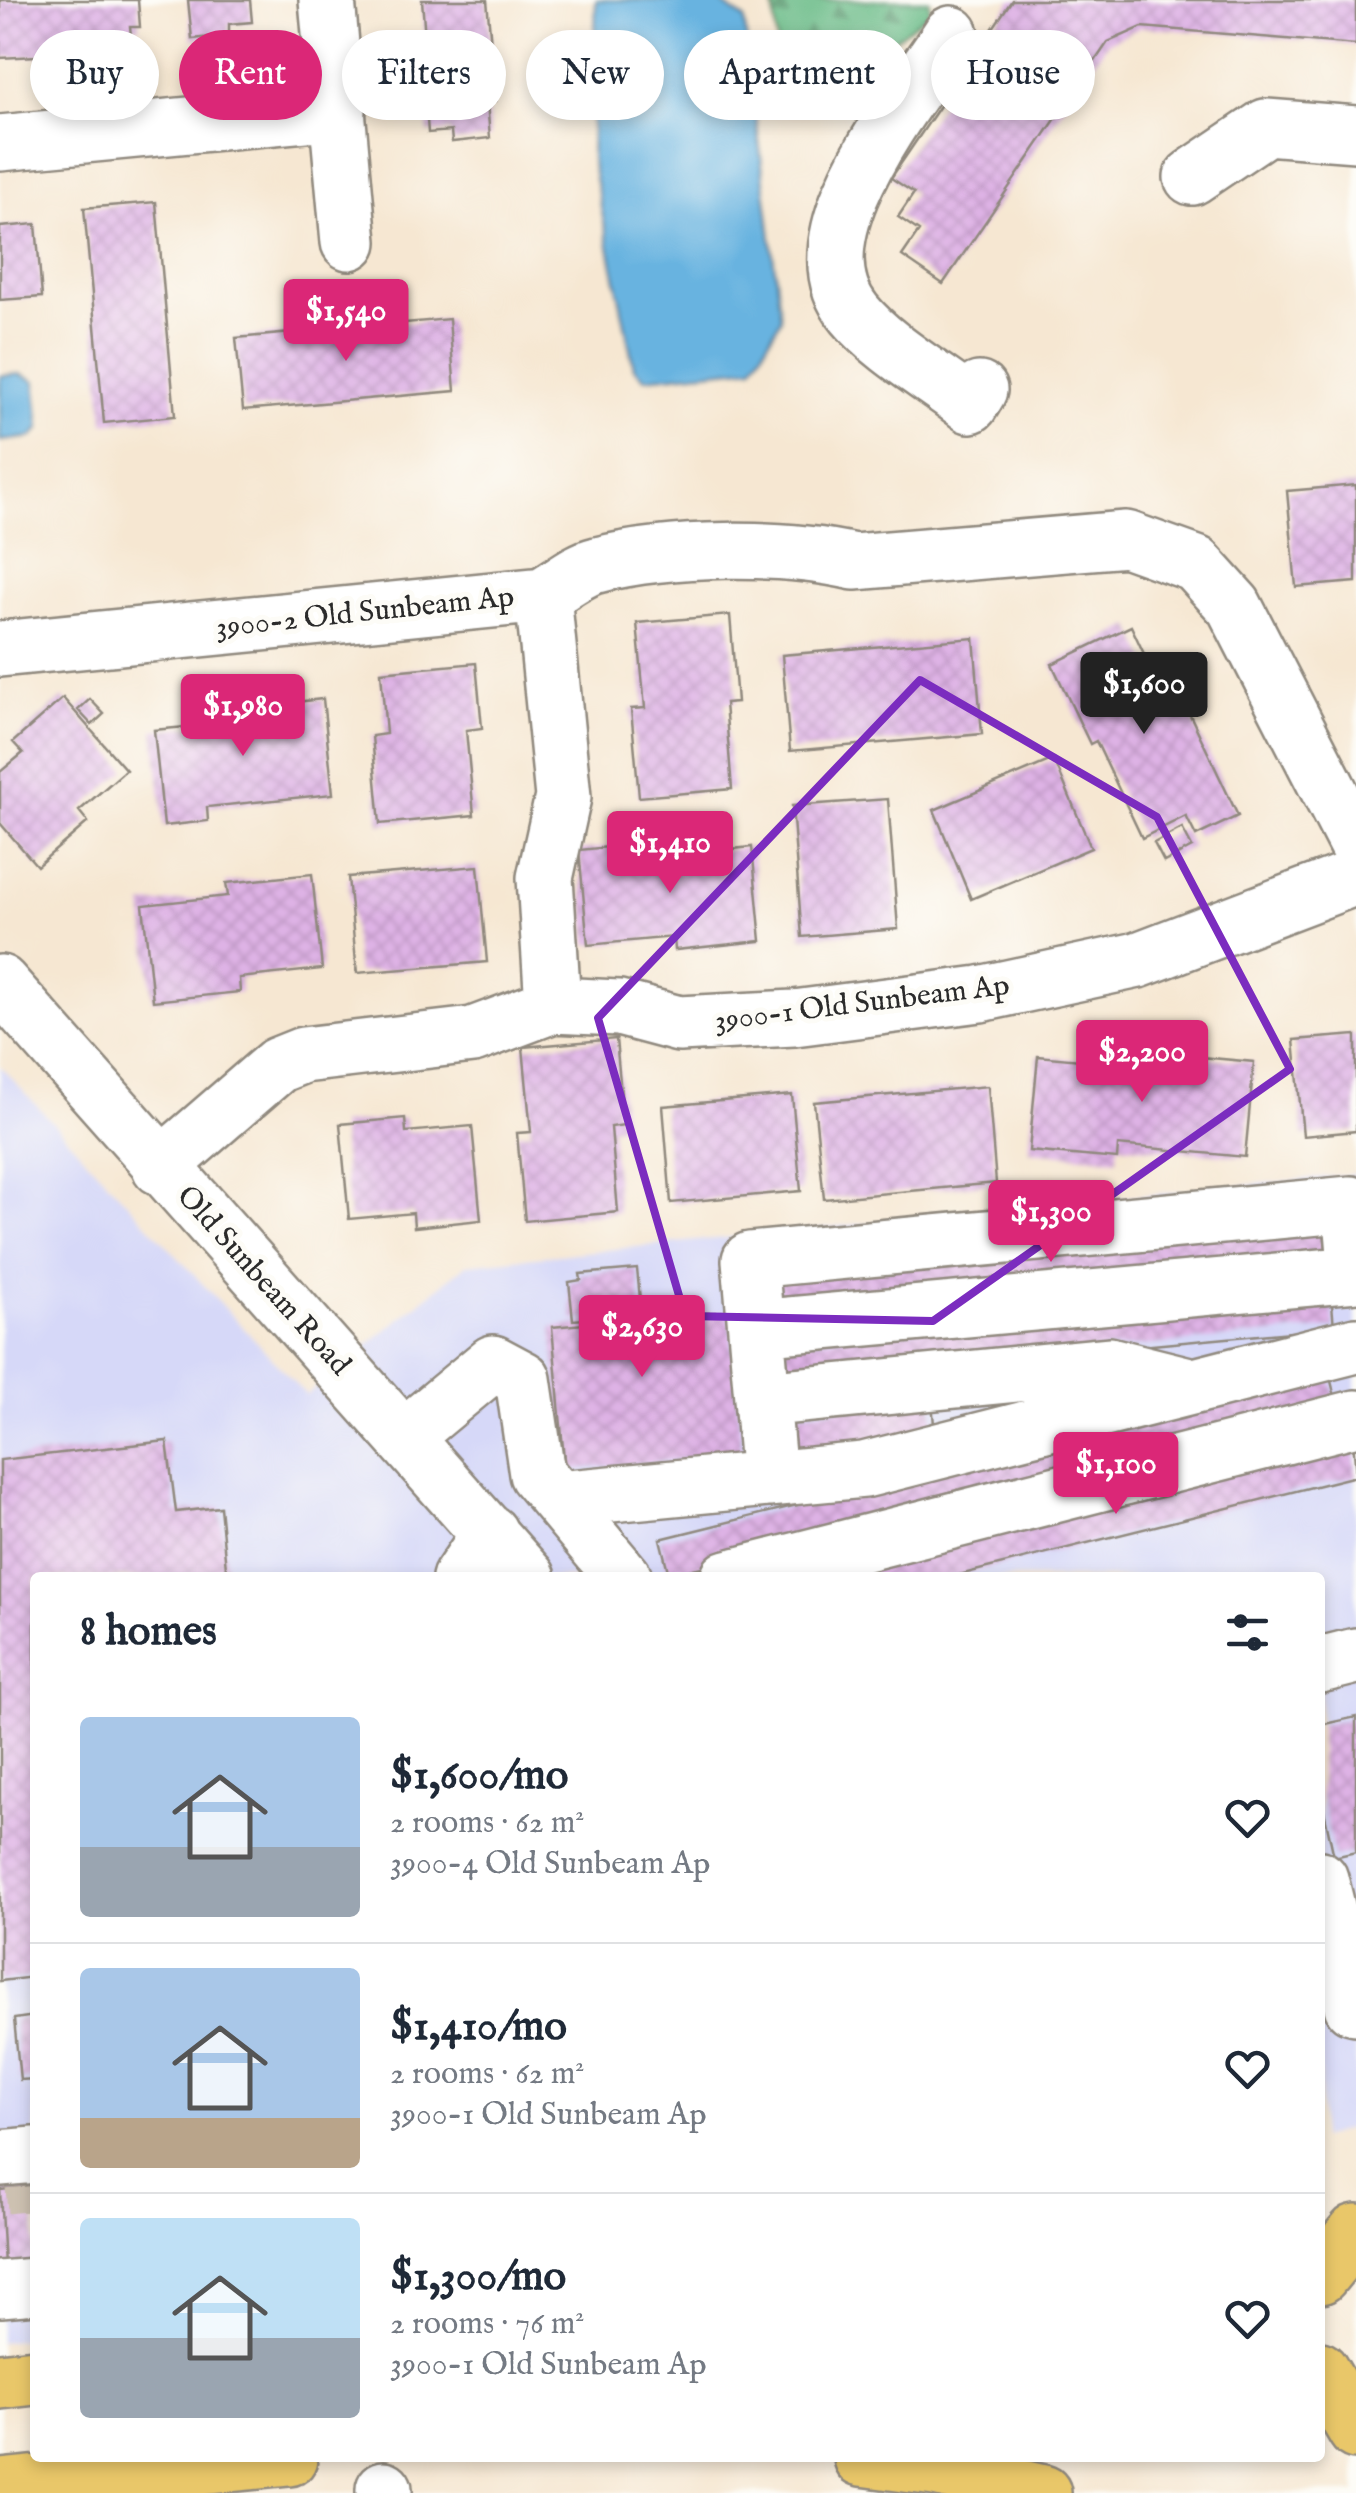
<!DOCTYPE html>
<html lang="en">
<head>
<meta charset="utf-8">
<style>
  body { margin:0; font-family:"IM FELL English",serif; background:#f6f6f7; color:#1f2937; height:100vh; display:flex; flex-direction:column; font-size:38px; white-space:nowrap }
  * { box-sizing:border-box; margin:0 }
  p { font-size:32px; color:#747a83 }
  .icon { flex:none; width:55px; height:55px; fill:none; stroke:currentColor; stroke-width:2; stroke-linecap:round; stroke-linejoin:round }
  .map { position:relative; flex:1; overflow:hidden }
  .sheet { position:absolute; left:30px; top:1572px; width:1295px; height:890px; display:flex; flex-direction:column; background:#fff; border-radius:10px; box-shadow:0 5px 15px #0003 }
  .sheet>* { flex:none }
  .hud { position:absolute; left:30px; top:30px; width:1298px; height:90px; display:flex; gap:20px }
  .price { position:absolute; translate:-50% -85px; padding:0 22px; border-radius:10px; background:#db2777; color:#fff; font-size:32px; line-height:65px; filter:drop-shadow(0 2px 5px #0008) }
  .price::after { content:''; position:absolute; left:50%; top:60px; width:30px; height:22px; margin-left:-15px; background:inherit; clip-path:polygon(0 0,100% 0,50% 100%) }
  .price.on { background:#222; color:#fff }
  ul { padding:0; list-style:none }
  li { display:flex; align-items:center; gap:30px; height:250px; padding:0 50px }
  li+li { border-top:2px solid #e0e1e3 }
  li span { display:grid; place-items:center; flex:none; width:280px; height:200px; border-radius:10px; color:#555 }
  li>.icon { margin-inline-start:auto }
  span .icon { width:120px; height:120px; fill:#fffc; stroke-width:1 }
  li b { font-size:42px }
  h2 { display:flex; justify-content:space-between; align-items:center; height:120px; padding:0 50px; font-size:42px }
  .chip { padding:0 35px; border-radius:45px; background:#fff; box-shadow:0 5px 15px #0003; font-size:35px; line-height:90px }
  .chip.on { background:#db2777; color:#fff }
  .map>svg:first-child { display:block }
  .built { fill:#d6d8f8 }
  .forest { fill:url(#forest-firs); stroke:#4b745a; stroke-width:2.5 }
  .water { fill:#68b3e0; stroke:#4a6f86; stroke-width:2.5 }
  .building { fill:url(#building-cross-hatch) }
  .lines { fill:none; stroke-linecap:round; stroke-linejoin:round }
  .minor-tunnel { stroke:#cdc1b1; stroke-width:55; stroke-dasharray:55 28; stroke-linecap:butt }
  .minor-casing { stroke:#90897e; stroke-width:60 }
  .major-casing { stroke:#90897e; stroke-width:60 }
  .minor { stroke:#fff; stroke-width:55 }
  .major { stroke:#e9c769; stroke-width:55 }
  .marked { fill:none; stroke:#7b2cbf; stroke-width:8; stroke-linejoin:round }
  .labels { text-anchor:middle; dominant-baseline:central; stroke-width:10; stroke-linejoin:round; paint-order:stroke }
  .street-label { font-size:30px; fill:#2b2b2b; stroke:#fdfcf7 }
</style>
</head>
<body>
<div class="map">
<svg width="1356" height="2493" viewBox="0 0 1356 2493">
  <defs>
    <pattern id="forest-firs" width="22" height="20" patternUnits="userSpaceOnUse" patternTransform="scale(2.5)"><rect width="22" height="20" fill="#6bbc88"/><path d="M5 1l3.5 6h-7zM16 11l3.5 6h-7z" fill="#58996f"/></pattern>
    <pattern id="building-cross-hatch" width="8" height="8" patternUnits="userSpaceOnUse" patternTransform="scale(2.5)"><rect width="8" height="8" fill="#deb2e5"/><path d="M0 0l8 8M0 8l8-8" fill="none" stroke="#bf99c5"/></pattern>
  </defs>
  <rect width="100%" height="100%" fill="#fdfcf7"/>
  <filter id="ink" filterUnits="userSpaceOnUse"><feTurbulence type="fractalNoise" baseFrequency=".01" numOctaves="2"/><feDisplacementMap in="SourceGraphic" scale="20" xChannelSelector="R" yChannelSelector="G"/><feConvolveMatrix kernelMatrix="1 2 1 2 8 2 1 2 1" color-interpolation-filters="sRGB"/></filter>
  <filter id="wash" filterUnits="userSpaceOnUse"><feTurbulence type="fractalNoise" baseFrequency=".0048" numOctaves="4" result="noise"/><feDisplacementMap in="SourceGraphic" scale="40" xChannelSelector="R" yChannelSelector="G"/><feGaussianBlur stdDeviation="2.25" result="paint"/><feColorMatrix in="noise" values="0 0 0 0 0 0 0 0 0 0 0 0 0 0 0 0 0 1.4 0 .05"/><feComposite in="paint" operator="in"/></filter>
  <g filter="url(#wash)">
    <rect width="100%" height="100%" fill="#f6e7d2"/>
    <path class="built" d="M0 1066 306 1395 467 1264 1356 1174V2126L1320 2139V1578H35V2338L0 2342Z"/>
    <path class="forest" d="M773 0H930L929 13 829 89 780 78Z"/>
    <path class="water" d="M596 0H717L744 19 781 319 753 367 645 378 634 368 591 159Z
      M20 374 35 381 40 428 32 437 0 441V376Z"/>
    <g id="blocks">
      <path class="building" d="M0 0H138L140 27H130L133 51 0 58Z
        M188 0H250L252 22 229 24V35L192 39Z
        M422 0H487L496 101 487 102 490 138 452 142 451 131 428 133 425 93 430 92 421 37H425Z
        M1012 0H1356V45L1142 27 1108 42 943 284 902 256 919 231 898 217 914 193 891 178Z
        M156 202 175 416 104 423 84 208Z
        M36 224 42 297 0 300V227Z
        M449 319 455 391 243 410 236 338Z
        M1356 485V582L1296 587 1287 491Z
        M730 615 737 702 725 703 732 789 639 797 631 709 645 708 637 623Z
        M1131 626 1168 705 1182 698 1238 816 1196 836 1186 816 1142 838 1096 741 1090 744 1052 664Z
        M974 638 982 734 790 751 782 655Z
        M476 663 482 728 466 730 474 815 380 824 372 736 386 734 381 672Z
        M63 698 126 770 79 811 88 822 37 866 0 823V772L23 753 13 742Z
        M90 699 104 714 92 725 78 710Z
        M323 699 333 794 207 807 208 821 164 826 154 730 197 726 195 713Z
        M1054 759 1091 848 971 899 934 810Z
        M888 799 898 929 802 937 792 806Z
        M1182 828 1192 847 1164 862 1154 843Z
        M667 841 668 856 752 847 761 941 675 950 674 937 588 945 579 850Z
        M478 866 487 962 357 973 348 877Z
        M312 874 322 969 239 978 240 992 153 1001 143 905 228 896 226 883Z
        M1356 1035V1131L1303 1136 1294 1040Z
        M616 1039 624 1125 611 1127 618 1212 525 1221 517 1133 531 1132 523 1047Z
        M1125 1050 1254 1062 1245 1157 1118 1145 1117 1159 1029 1151 1038 1056 1123 1064Z
        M988 1086 996 1183 824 1199 814 1102Z
        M792 1095 801 1191 671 1203 663 1106Z
        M405 1118 406 1132 472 1126 481 1220 414 1227 413 1213 349 1219 340 1124Z
        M1323 1221 1327 1258 781 1310 777 1272Z
        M637 1269 642 1319 729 1311 742 1454 565 1470 552 1327 585 1324 584 1319 573 1320 569 1282 581 1280 580 1274Z
        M1331 1291 1334 1328 788 1379 784 1343Z
        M1329 1373 1338 1409 669 1575 660 1539Z
        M932 1401 935 1437 795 1449 791 1413Z
        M1353 1439 1356 1476 947 1578H805Z
        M167 1441 176 1512 220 1507 227 1578H35V1977L0 1981V1460Z
        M1356 1717V1852L1334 1857 1320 1792V1725Z
        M35 2016V2079L20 2080 14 2019Z
        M35 2186V2262L4 2266 0 2190Z"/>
    </g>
  </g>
  <g filter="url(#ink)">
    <use href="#blocks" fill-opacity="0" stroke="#90897e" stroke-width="2.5"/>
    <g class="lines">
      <path class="minor-tunnel" d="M33 2186 35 2211"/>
      <g class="minor-casing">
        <path id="minor" d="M327 0 349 242
          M951 34C908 101 790 236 855 314 884 349 933 376 970 405L979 390
          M0 143 338 111
          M1192 177 1266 127 1356 134
          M543 595 563 797 545 878 553 1005
          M0 649 543 595C559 586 579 569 597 565 669 547 782 545 854 562L1126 539 1196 564 1234 606 1356 843
          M0 983 528 1578
          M160 1167 278 1065 303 1055 473 1035 553 1005 619 1008 679 1024 794 1018 980 994 1138 960 1356 877
          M756 1328 1356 1274
          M762 1399 1109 1365 1185 1384
          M405 1436 493 1363 523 1379 537 1474 624 1578
          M769 1479 750 1260 1351 1204 1356 1266
          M558 1499 864 1470 1356 1345
          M460 1578 490 1533
          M728 1578 1356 1418
          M1320 1665 1356 1656
          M1320 1879 1352 2006 1356 2007
          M0 2158 35 2155
          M0 2289 35 2286
          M384 2489V2493"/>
      </g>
      <g class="major-casing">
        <path id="major" d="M1320 2276 1356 2232
          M1320 2370 1356 2431
          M0 2381 35 2377
          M862 2458 935 2468 1043 2493
          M0 2487 289 2458"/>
      </g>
      <use href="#minor" class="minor"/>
      <use href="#major" class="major"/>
    </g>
  </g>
  <path class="marked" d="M920 680 1157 817 1290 1069 933 1321 685 1316 598 1018Z"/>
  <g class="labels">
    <g class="street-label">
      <text transform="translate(365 613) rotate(-6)">3900-2 Old Sunbeam Ap</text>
      <text transform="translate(862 1004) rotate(-7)">3900-1 Old Sunbeam Ap</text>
      <text transform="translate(263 1281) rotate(48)">Old Sunbeam Road</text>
    </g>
  </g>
</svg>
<b class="price" style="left:346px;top:364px">$1,540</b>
<b class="price on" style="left:1144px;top:737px">$1,600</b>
<b class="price" style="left:243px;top:759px">$1,980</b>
<b class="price" style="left:670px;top:896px">$1,410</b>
<b class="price" style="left:1142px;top:1105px">$2,200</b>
<b class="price" style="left:1051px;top:1265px">$1,300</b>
<b class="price" style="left:642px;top:1380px">$2,630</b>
<b class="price" style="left:1116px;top:1517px">$1,100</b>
<div class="hud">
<a class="chip">Buy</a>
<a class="chip on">Rent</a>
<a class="chip">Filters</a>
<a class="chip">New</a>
<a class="chip">Apartment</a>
<a class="chip">House</a>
</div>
<section class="sheet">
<h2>8 homes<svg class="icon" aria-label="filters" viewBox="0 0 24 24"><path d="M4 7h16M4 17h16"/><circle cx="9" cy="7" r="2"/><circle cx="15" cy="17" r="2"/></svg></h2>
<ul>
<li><span style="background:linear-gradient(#a9c7e8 65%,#9aa5b1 0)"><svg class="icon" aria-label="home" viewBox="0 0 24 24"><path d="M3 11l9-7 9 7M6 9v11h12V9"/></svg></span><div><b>$1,600/mo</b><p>2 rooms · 62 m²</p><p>3900-4 Old Sunbeam Ap</p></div><svg class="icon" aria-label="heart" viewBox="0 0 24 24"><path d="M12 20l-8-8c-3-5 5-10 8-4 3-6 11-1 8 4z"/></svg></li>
<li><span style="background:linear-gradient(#a9c7e8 75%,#b9a48a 0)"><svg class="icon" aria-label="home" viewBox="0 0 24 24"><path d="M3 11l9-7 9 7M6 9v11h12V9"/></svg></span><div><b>$1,410/mo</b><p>2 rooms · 62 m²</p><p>3900-1 Old Sunbeam Ap</p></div><svg class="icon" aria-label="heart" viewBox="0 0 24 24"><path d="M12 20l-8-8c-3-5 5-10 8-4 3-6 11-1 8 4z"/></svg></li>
<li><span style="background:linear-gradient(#bfe0f5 60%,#9aa5b1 0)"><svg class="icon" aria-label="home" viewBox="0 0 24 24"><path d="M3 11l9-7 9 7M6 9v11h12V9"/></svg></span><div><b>$1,300/mo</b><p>2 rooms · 76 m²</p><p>3900-1 Old Sunbeam Ap</p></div><svg class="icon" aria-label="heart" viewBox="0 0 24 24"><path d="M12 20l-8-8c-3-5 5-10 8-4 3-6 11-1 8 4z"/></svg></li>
</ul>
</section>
</div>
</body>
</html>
